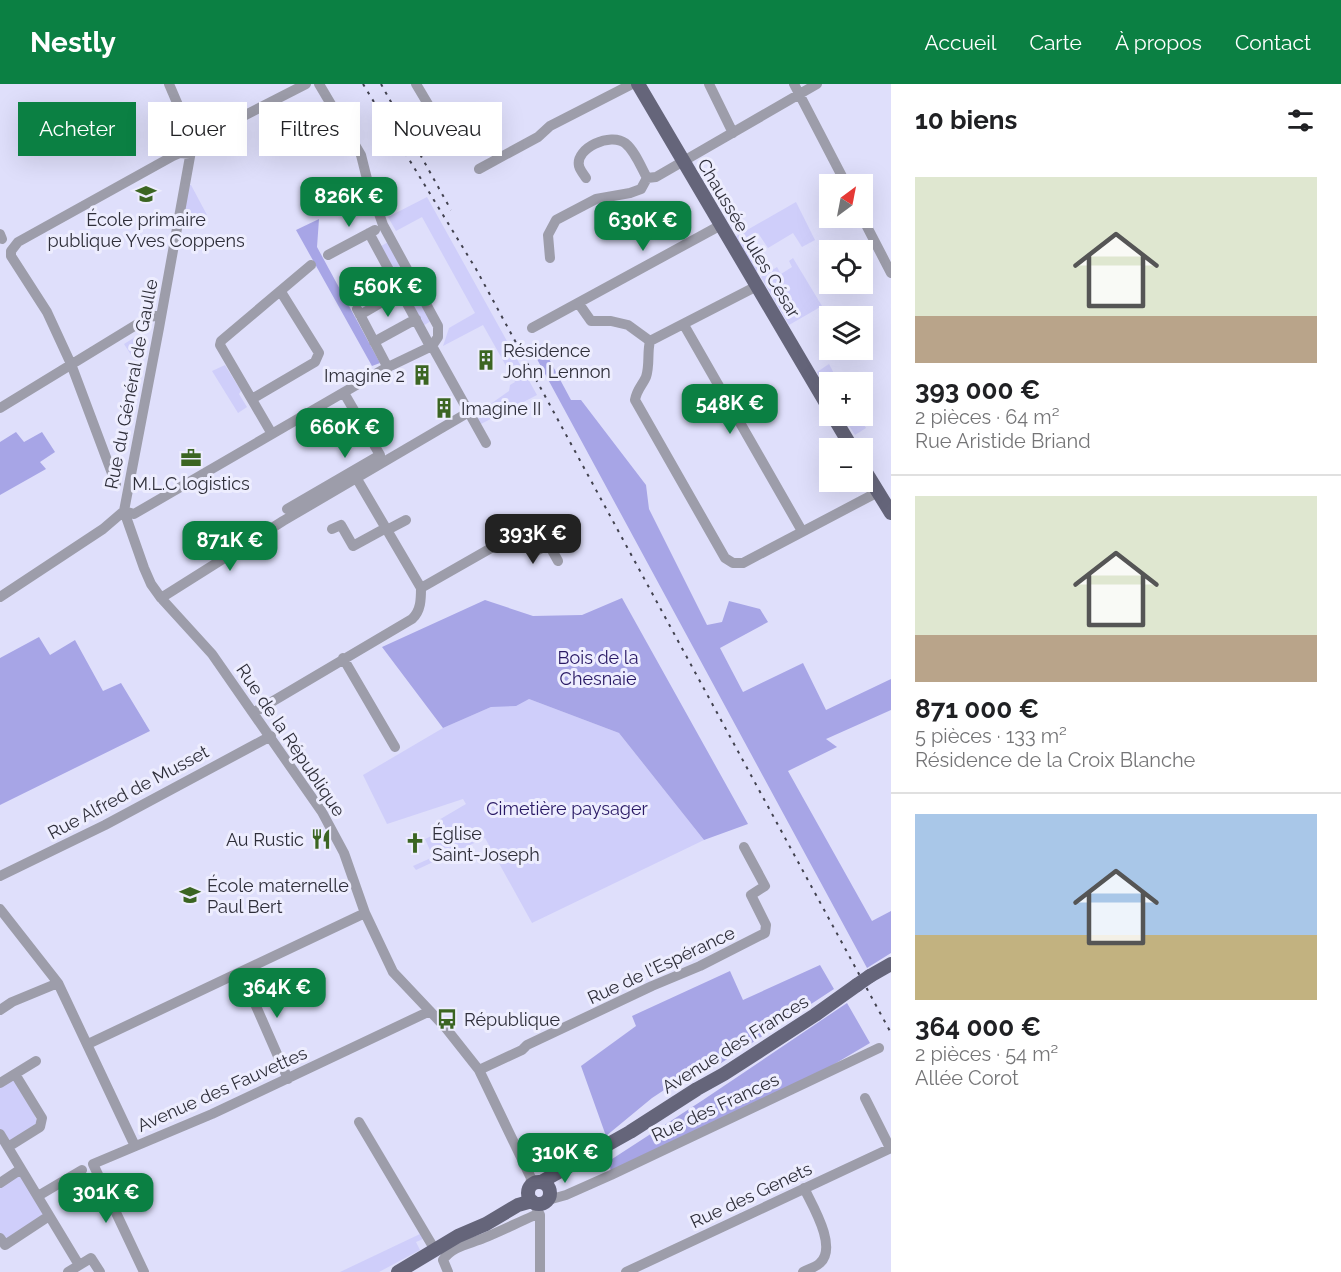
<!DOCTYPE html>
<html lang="fr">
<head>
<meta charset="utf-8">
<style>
  body { margin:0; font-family:Raleway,sans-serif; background:#f6f6f6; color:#202124; height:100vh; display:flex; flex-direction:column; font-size:22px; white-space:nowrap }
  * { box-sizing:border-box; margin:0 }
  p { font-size:20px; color:#757577 }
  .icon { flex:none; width:33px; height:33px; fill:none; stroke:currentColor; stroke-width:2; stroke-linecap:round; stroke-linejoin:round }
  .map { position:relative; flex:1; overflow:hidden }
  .drawer { display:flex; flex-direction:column; background:#fff; width:450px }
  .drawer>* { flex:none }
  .hud { position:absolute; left:18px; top:18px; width:570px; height:54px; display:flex; gap:12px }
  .needle { width:39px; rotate:32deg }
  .controls { position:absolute; left:819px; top:90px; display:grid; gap:12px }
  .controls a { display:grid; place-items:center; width:54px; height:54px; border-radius:0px; background:#fff; box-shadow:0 6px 24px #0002; font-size:30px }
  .price { position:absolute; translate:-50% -51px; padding:0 14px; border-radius:12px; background:#0b8043; color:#fff; font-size:20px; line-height:39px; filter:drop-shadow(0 2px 3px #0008) }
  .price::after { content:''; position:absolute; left:50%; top:36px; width:18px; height:14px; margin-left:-9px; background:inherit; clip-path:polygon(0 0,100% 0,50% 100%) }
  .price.active { background:#222; color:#fff }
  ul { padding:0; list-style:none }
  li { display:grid; align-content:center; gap:12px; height:318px; padding:0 24px }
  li+li { border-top:2px solid #e0e0e0 }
  li span { display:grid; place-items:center; height:186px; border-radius:0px; color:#555 }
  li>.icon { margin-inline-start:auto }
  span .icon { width:108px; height:108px; fill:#fffc; stroke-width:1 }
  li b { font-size:26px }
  h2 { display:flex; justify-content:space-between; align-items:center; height:72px; padding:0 24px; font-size:26px }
  .chip { padding:0 21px; border-radius:0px; background:#fff; box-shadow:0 6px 24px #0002; font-size:21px; line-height:54px }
  .chip.active { background:#0b8043; color:#fff }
  header { display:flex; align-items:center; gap:36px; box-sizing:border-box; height:84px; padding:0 30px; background:#0b8043; color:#fff }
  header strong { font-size:28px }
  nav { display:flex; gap:33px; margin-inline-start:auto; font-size:21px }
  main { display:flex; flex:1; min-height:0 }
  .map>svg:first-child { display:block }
  .green { fill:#cfcefa }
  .forest { fill:#a7a5e6 }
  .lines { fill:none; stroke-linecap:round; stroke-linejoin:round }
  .minor { stroke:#9d9daa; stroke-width:10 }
  .major { stroke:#65657a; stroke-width:14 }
  .rail { stroke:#42424f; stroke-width:2; stroke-dasharray:3 6; stroke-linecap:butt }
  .major-bridge { stroke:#65657a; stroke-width:14 }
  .labels { text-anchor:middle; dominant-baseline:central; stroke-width:6; stroke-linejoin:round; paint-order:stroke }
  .poi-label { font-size:18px; fill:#2f2f3a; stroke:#ededfe; text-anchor:start }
  .street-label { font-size:18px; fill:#2f2f3a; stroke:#ededfe }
  .park-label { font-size:18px; fill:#2a1a65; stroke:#ededfe }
</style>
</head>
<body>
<header>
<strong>Nestly</strong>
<nav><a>Accueil</a><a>Carte</a><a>À propos</a><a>Contact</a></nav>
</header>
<main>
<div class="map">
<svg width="891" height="1188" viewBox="0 0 891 1188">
  <rect width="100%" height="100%" fill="#dfdffb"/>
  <path class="green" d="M189 101H191L207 131 181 143Z
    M427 113 537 311 477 342 472 333 509 307 510 301 515 298 483 241 443 262 449 244 475 229 422 133 396 147 388 133Z
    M796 118 815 156 802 163 793 149 768 164 758 149 754 152 769 180 755 188 735 153Z
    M388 158 431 237 421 243 378 164Z
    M793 174 822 222 789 241 761 193 777 183 781 190 792 183 789 177Z
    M140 250 146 260 142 263 144 269 142 275 137 272 133 274 124 260Z
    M829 280 838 297 830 298 829 303 827 304 817 288Z
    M225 281 241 307 239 310 247 323 238 329 212 287Z
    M848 332H859L866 344 855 351 844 334Z
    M529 615 619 649 704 756 532 839 485 754 416 786 413 782 433 773 425 755 442 747 437 737 466 720 463 715 387 740 363 691 443 644 491 623Z
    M15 990 40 1043 8 1063 0 1050V999Z
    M21 1085 49 1132 5 1161 0 1154V1099Z
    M420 1150 423 1155 416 1158 420 1166 379 1188H340Z"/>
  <path class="forest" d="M319 135 317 163 380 279 372 282 296 146Z
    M541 260 571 316H581L646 401 649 425 707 541 722 538 729 517 760 525 768 538 720 564 743 608 803 579 826 626 891 595V626L826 655 837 663 788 687 872 837 891 827V869L867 884 531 264Z
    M16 348 24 358 42 348 55 368 40 378 46 385 0 411V358Z
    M622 514 748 740 704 756 619 649 529 615 516 622 491 623 443 644 382 563 485 516 533 532 582 531Z
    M39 553 50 571 75 556 103 607 121 599 150 647 0 721V574Z
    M820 881 834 905 715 983 690 989 652 1014 606 1052 581 982 636 942 632 932 730 887 743 916Z
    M847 919 870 959 831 982 611 1088 609 1077 703 1016Z"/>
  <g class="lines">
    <path class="minor" d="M416 0 438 37
      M709 0 733 49
      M794 0 846 100
      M193 56 226 41 306 0
      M479 85 538 53 550 42 632 0
      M586 94C584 91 580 86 579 82 575 64 611 48 625 59 635 67 641 83 647 94L656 93 817 0
      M862 133 891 189
      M369 149 430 262
      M0 150 2 155
      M328 171 375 146
      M550 174 548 151 556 136 596 115 630 109 641 105 647 94
      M579 220 591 237H611L628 241 650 257C647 269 650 281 646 293 642 302 637 305 635 316L725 474 733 479H743L878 408
      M357 225 388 284
      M360 231 401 207
      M684 241 802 447
      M532 244 721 141
      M650 257 757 202
      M374 258 416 235
      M432 262 486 359
      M252 315 315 278 319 269 281 208
      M0 324 149 233 161 231
      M272 350 220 261 221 257 311 181
      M116 400 71 280 47 228 11 172V167L18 158 173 72 180 69 190 70
      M287 425 380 371 344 309
      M124 427 144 484 151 500 161 514 212 570 322 728 344 769 365 829 393 888 445 943 479 986 531 1094 530 1103
      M124 427 134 430 384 285 432 262 438 253V242L383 141 367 95 361 71 319 0
      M332 445 341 441 353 462 386 444
      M387 446 406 436
      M530 455 542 448 558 477
      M530 455 536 467 549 460
      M421 504 514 451 530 455
      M0 513 103 445 124 427 159 244 193 56 169 0
      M161 514 283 437 469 328
      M343 574 395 663
      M253 629 412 535C421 527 421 515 421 504L357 395
      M0 792 105 741 271 652
      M0 825 58 899 135 1062
      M241 888 288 995
      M0 926 12 918 58 899
      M88 960 365 829
      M479 986 522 966 527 961 652 902 700 882 765 849 766 841 751 811 765 802 744 763
      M0 999 36 977
      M865 1014 890 1064
      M359 1038 435 1166
      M0 1050 79 1181
      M8 1063 40 1043 42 1034 15 990
      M0 1099 21 1085
      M38 1112 82 1086
      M548 1116 566 1111 611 1091 879 964
      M534 1119 540 1131V1188
      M0 1154 5 1161 49 1132
      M68 1188 91 1174 100 1188
      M144 1188 93 1080 212 1030 430 927
      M448 1188 443 1176C452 1162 470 1160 484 1154 501 1147 517 1139 533 1132L540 1131
      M626 1188 891 1064
      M803 1188C809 1185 816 1183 820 1179 838 1163 812 1121 804 1104"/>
    <path class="major" d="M638 0 830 326
      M833 332 852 364
      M862 382 891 429
      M870 892 891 880
      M528 1109a11 11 0 1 1 22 0a11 11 0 1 1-22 0Z
      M541 1098 630 1048 697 1005 724 990 815 931 857 901
      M398 1188 458 1152 486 1140 518 1121 532 1117"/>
    <path class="rail" d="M363 0 476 185 891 949
      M381 0 451 126"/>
    <path class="major-bridge" d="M857 901 870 892"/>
  </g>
  <defs>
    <g id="school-bare" transform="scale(1.62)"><path d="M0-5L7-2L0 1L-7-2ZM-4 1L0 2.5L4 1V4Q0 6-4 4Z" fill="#3b6522" stroke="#ededfe" stroke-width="2.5" paint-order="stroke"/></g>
    <g id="building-bare" transform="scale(1.62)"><path d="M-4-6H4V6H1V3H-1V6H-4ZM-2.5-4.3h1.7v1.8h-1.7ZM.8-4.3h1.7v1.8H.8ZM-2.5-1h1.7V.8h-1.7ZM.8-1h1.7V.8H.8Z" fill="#3b6522" stroke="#ededfe" stroke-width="2.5" paint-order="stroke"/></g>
    <g id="office-bare" transform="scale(1.62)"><path d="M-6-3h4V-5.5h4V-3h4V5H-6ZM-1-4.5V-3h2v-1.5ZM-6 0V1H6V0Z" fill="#3b6522" stroke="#ededfe" stroke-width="2.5" paint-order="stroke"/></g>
    <g id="restaurant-bare" transform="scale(1.62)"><path d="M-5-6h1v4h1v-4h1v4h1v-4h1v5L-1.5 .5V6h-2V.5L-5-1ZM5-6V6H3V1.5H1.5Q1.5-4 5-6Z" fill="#3b6522" stroke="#ededfe" stroke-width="2.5" paint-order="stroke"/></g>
    <g id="church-bare" transform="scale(1.62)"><path d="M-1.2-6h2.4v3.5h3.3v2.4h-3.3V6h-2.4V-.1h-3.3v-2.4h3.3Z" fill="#3b6522" stroke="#ededfe" stroke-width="2.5" paint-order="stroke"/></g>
    <g id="bus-bare" transform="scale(1.62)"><path d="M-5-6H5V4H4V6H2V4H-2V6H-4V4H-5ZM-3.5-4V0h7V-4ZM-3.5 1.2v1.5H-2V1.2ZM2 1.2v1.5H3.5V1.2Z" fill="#3b6522" stroke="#ededfe" stroke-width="2.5" paint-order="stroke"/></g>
  </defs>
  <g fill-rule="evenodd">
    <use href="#school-bare" x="146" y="110"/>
    <use href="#building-bare" x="486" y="276"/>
    <use href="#building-bare" x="422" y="291"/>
    <use href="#building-bare" x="444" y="324"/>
    <use href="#office-bare" x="191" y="374"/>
    <use href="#restaurant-bare" x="321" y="755"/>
    <use href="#church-bare" x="415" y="759"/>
    <use href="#school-bare" x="190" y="811"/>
    <use href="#bus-bare" x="447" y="935"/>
  </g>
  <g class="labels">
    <g class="poi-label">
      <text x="146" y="135" text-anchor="middle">École primaire<tspan x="146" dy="21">publique Yves Coppens</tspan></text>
      <text x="503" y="266">Résidence<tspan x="503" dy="21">John Lennon</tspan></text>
      <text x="405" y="291" text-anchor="end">Imagine 2</text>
      <text x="461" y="324">Imagine II</text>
      <text x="191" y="399" text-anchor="middle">M.L.C logistics</text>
      <text x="432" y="749">Église<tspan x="432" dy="21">Saint-Joseph</tspan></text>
      <text x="304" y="755" text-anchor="end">Au Rustic</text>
      <text x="207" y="801">École maternelle<tspan x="207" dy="21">Paul Bert</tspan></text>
      <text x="464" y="935">République</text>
    </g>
    <g class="street-label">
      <text transform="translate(749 154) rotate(59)">Chaussée Jules César</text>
      <text transform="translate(131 300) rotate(-79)">Rue du Général de Gaulle</text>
      <text transform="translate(291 656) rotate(56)">Rue de la République</text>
      <text transform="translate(128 708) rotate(-28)">Rue Alfred de Musset</text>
      <text transform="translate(661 881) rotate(-25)">Rue de l'Espérance</text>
      <text transform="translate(735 960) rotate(-32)">Avenue des Frances</text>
      <text transform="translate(222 1005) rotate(-24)">Avenue des Fauvettes</text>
      <text transform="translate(715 1023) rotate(-25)">Rue des Frances</text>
      <text transform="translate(751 1111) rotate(-25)">Rue des Genets</text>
    </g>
    <g class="park-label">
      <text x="598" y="573">Bois de la<tspan x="598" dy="21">Chesnaie</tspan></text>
      <text x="567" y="724">Cimetière paysager</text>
    </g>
  </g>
</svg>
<div class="controls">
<a><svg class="needle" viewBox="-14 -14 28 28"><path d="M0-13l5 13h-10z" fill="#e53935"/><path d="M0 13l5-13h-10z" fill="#757577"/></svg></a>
<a><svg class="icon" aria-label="locate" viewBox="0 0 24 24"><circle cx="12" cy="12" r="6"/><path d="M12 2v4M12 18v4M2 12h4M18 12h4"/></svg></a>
<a><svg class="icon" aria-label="layers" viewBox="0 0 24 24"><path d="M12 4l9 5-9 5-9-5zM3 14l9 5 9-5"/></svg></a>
<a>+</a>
<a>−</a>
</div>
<b class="price" style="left:349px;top:144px">826K €</b>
<b class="price" style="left:643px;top:168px">630K €</b>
<b class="price" style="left:388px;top:234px">560K €</b>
<b class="price" style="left:730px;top:351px">548K €</b>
<b class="price" style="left:345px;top:375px">660K €</b>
<b class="price active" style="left:533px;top:481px">393K €</b>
<b class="price" style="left:230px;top:488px">871K €</b>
<b class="price" style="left:277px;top:935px">364K €</b>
<b class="price" style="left:565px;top:1100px">310K €</b>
<b class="price" style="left:106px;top:1140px">301K €</b>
<div class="hud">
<a class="chip active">Acheter</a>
<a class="chip">Louer</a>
<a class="chip">Filtres</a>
<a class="chip">Nouveau</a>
</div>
</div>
<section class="drawer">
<h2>10 biens<svg class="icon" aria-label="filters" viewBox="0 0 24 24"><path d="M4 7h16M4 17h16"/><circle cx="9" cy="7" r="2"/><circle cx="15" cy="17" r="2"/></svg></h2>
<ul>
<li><span style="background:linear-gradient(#dfe7d0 75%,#b9a48a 0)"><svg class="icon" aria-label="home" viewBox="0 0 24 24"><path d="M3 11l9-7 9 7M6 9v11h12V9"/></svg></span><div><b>393 000 €</b><p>2 pièces · 64 m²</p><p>Rue Aristide Briand</p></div></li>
<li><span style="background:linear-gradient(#dfe7d0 75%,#b9a48a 0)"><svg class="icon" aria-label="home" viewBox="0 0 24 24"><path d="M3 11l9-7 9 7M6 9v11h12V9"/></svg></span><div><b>871 000 €</b><p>5 pièces · 133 m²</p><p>Résidence de la Croix Blanche</p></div></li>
<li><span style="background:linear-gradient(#a9c7e8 65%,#c2b280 0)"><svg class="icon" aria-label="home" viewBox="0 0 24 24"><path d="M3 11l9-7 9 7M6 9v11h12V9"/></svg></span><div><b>364 000 €</b><p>2 pièces · 54 m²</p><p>Allée Corot</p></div></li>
</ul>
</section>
</main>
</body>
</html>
